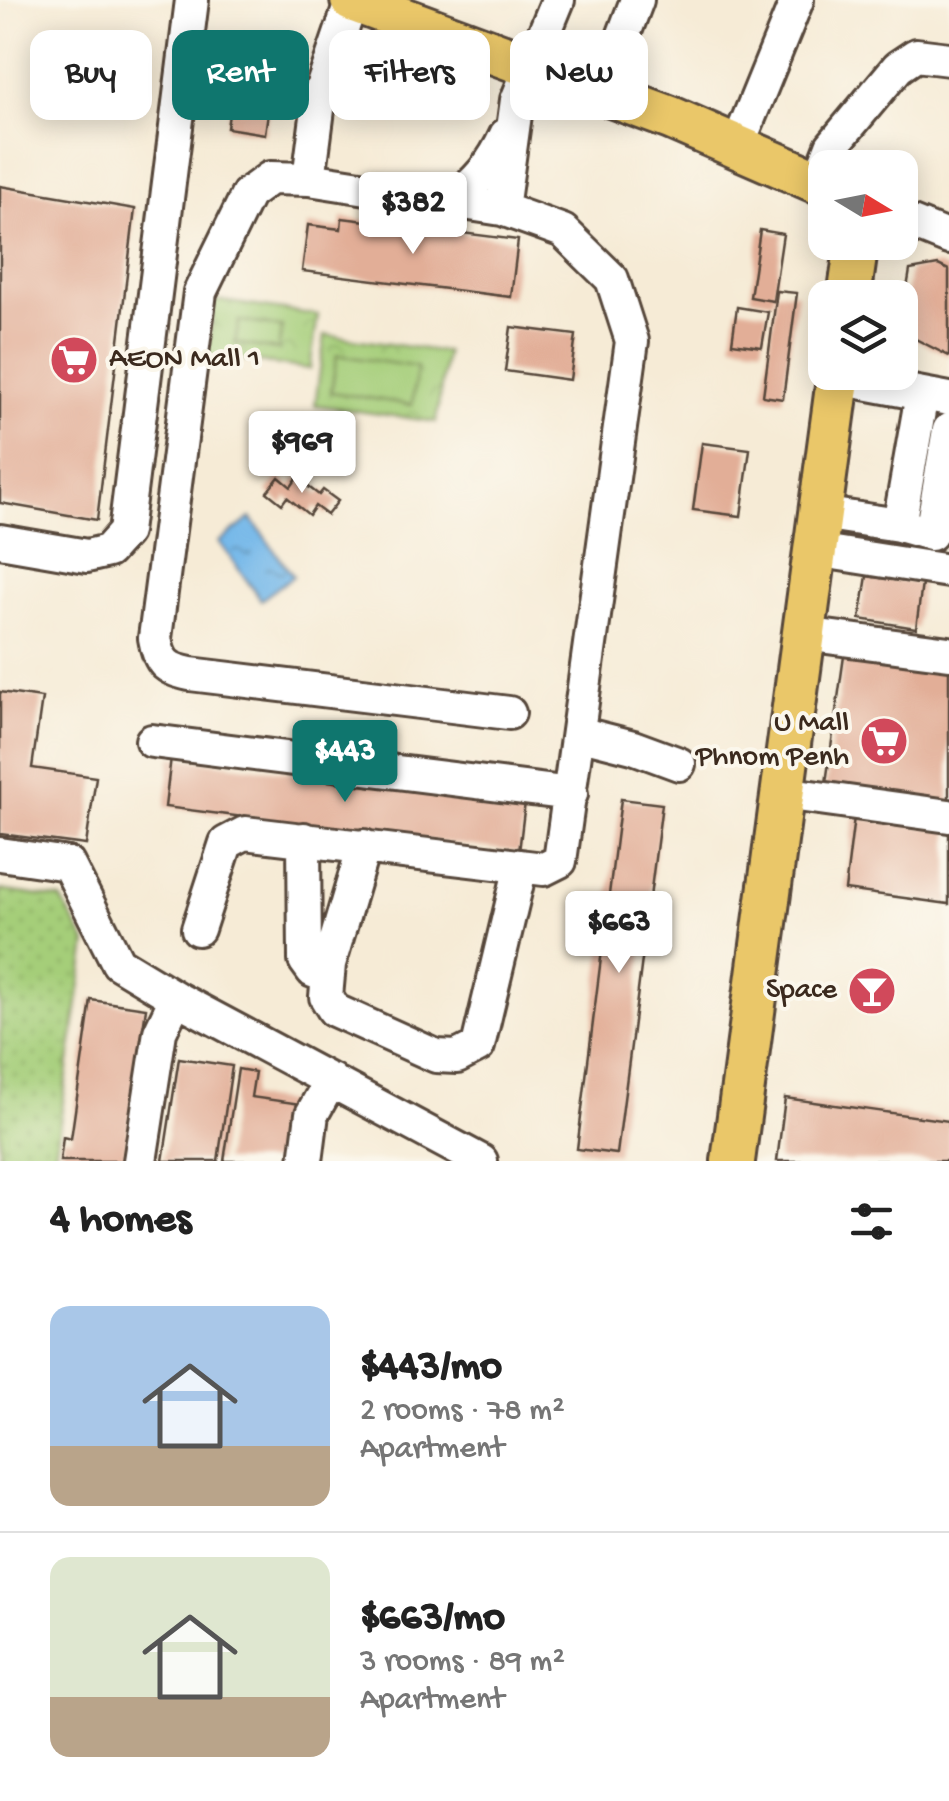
<!DOCTYPE html>
<html lang="en">
<head>
<meta charset="utf-8">
<style>
  body { margin:0; font-family:"Gochi Hand",sans-serif; background:#f6f6f6; color:#222; height:100vh; display:flex; flex-direction:column; font-size:38px; white-space:nowrap }
  * { box-sizing:border-box; margin:0 }
  p { font-size:32px; color:#767676 }
  .icon { flex:none; width:55px; height:55px; fill:none; stroke:currentColor; stroke-width:2; stroke-linecap:round; stroke-linejoin:round }
  .map { position:relative; height:1161px; overflow:hidden }
  .sheet { display:flex; flex-direction:column; background:#fff; flex:1 }
  .sheet>* { flex:none }
  .banner { position:absolute; left:30px; top:30px; width:890px; height:90px; display:flex; gap:20px }
  .needle { width:65px; rotate:100deg }
  .controls { position:absolute; left:808px; top:150px; display:grid; gap:20px }
  .controls a { display:grid; place-items:center; width:110px; height:110px; border-radius:20px; background:#fff; box-shadow:0 5px 25px #0003; font-size:50px }
  .price { position:absolute; translate:-50% -85px; padding:0 22px; border-radius:10px; background:#fff; color:#222; font-size:32px; line-height:65px; filter:drop-shadow(0 2px 5px #0008) }
  .price::after { content:''; position:absolute; left:50%; top:60px; width:30px; height:22px; margin-left:-15px; background:inherit; clip-path:polygon(0 0,100% 0,50% 100%) }
  .price.current { background:#0f766e; color:#fff }
  ul { padding:0; list-style:none }
  li { display:flex; align-items:center; gap:30px; height:250px; padding:0 50px }
  li+li { border-top:2px solid #e0e0e0 }
  li span { display:grid; place-items:center; flex:none; width:280px; height:200px; border-radius:20px; color:#555 }
  li>.icon { margin-inline-start:auto }
  span .icon { width:120px; height:120px; fill:#fffc; stroke-width:1 }
  li b { font-size:42px }
  h2 { display:flex; justify-content:space-between; align-items:center; height:120px; padding:0 50px; font-size:42px }
  .tag { padding:0 35px; border-radius:20px; background:#fff; box-shadow:0 5px 25px #0003; font-size:35px; line-height:90px }
  .tag.current { background:#0f766e; color:#fff }
  .map>svg:first-child { display:block }
  .grass { fill:url(#grass-dots); stroke:#707c4c; stroke-width:2.5 }
  .park { fill:url(#park-crowns); stroke:#707c4c; stroke-width:2.5 }
  .pitch { fill:#a5ce79; stroke:#707c4c; stroke-width:2.5 }
  .water { fill:url(#water-ripples); stroke:#577084; stroke-width:2.5 }
  .building { fill:#e2ae97 }
  .lines { fill:none; stroke-linecap:round; stroke-linejoin:round }
  .minor-casing { stroke:#57473a; stroke-width:38 }
  .major-casing { stroke:#57473a; stroke-width:48 }
  .minor { stroke:#fff; stroke-width:32 }
  .major { stroke:#eac769; stroke-width:42 }
  .labels { text-anchor:middle; dominant-baseline:central; stroke-width:8; stroke-linejoin:round; paint-order:stroke }
  .poi-label { font-size:30px; fill:#3b2a1e; stroke:#fbf7ec; text-anchor:end }
</style>
</head>
<body>
<div class="map">
<svg width="949" height="1161" viewBox="0 0 949 1161">
  <defs>
    <pattern id="grass-dots" width="8" height="8" patternUnits="userSpaceOnUse" patternTransform="scale(2.5)"><rect width="8" height="8" fill="#a5ce79"/><path d="M2 2h.1M6 6h.1" fill="none" stroke="#8fb168" stroke-width="1.8" stroke-linecap="round"/></pattern>
    <pattern id="park-crowns" width="20" height="18" patternUnits="userSpaceOnUse" patternTransform="scale(2.5)"><rect width="20" height="18" fill="#a5ce79"/><path d="M2 6a3 3 0 1 1 6 0M12 15a3 3 0 1 1 6 0" fill="none" stroke="#8fb168"/></pattern>
    <pattern id="water-ripples" width="26" height="14" patternUnits="userSpaceOnUse" patternTransform="scale(2.5)"><rect width="26" height="14" fill="#73b7e9"/><path d="M2 4q2-2 4 0t4 0M15 11q2-2 4 0t4 0" fill="none" stroke="#6095bc"/></pattern>
  </defs>
  <rect width="100%" height="100%" fill="#fbf7ec"/>
  <filter id="ink" filterUnits="userSpaceOnUse"><feTurbulence type="fractalNoise" baseFrequency=".01" numOctaves="2"/><feDisplacementMap in="SourceGraphic" scale="20" xChannelSelector="R" yChannelSelector="G"/><feConvolveMatrix kernelMatrix="1 2 1 2 8 2 1 2 1" color-interpolation-filters="sRGB"/></filter>
  <filter id="wash" filterUnits="userSpaceOnUse"><feTurbulence type="fractalNoise" baseFrequency=".0048" numOctaves="4" result="noise"/><feDisplacementMap in="SourceGraphic" scale="40" xChannelSelector="R" yChannelSelector="G"/><feGaussianBlur stdDeviation="2.25" result="paint"/><feColorMatrix in="noise" values="0 0 0 0 0 0 0 0 0 0 0 0 0 0 0 0 0 1.4 0 .05"/><feComposite in="paint" operator="in"/></filter>
  <g filter="url(#wash)">
    <rect width="100%" height="100%" fill="#f6ebd6"/>
    <path class="grass" d="M0 890 61 899 87 944 54 1161H0Z"/>
    <path class="park" d="M215 300 318 315 310 369 207 355Z
      M325 335 446 352 436 422 315 405Z"/>
    <path class="pitch" d="M239 321 282 327 278 350 235 343Z
      M337 355 417 367 412 405 331 392Z"/>
    <path class="water" d="M251 518 293 576 261 600 219 542Z"/>
    <g id="blocks">
      <path class="building" d="M235 72 273 77 265 134 227 128Z
        M0 186 135 209 97 520 0 503Z
        M342 218 518 240 511 297 302 271 308 225 341 229Z
        M760 230 783 234 773 301 750 297Z
        M938 265 949 270V356L900 331 910 270Z
        M777 291 797 293 783 399 763 396Z
        M737 307 768 312 762 347 732 343Z
        M511 327 576 335 570 380 505 371Z
        M702 443 750 449 741 516 693 510Z
        M279 477 291 487 297 478 319 495 323 490 338 501 327 515 315 506 309 515 287 497 282 504 267 492Z
        M867 576 922 584 916 628 860 619Z
        M845 649 949 664V814L824 797Z
        M0 692 42 698 32 768 96 777 86 845 0 834Z
        M171 757 525 802 519 852 165 807Z
        M621 799 662 804 617 1154 577 1149Z
        M854 817 949 830V904L845 890Z
        M91 1000 146 1008 124 1161H60L63 1137 71 1139Z
        M179 1058 232 1066 218 1161H163Z
        M238 1069 255 1072 251 1097 301 1104 292 1161H224Z
        M785 1098 949 1121V1161H777Z"/>
    </g>
  </g>
  <g filter="url(#ink)">
    <use href="#blocks" fill-opacity="0" stroke="#57473a" stroke-width="2.5"/>
    <g class="lines">
      <g class="minor-casing">
        <path id="minor" d="M602 92 637 0
          M737 147 797 0
          M309 179 270 178 248 194 200 292 155 638C159 662 165 669 190 674L509 713
          M818 182 832 146 898 67 916 55 949 59
          M452 201C477 182 493 164 506 135
          M502 209 517 100 558 0
          M900 218 949 238
          M838 378 949 399
          M820 513 899 525 931 534 949 430
          M899 525 922 394
          M0 541 87 556 108 551 125 532 192 0
          M815 550 949 571
          M804 634 949 653
          M578 733 633 747 679 764
          M152 741 571 794
          M783 793 949 816
          M304 839 305 960 313 971 328 976
          M364 846 329 964 326 997 334 1010 436 1056 457 1057 478 1046 521 866
          M0 854 68 864 118 963 176 998 481 1161
          M198 929 226 843 245 833 544 869 560 861 632 341 612 279 563 231 502 209 309 179 320 94 352 0
          M140 1161 160 1032 176 998
          M306 1161 312 1114 331 1080"/>
      </g>
      <g class="major-casing">
        <path id="major" d="M352 0 671 118 825 185
          M849 298 857 242
          M733 1161 839 372"/>
      </g>
      <use href="#minor" class="minor"/>
      <use href="#major" class="major"/>
    </g>
  </g>
  <defs>
    <g id="supermarket-disc" transform="scale(2.5)"><circle r="9.5" fill="#d1495b" stroke="#fbf7ec"/><path d="M-6-5.5h2.5l.6 2H6L4.5 2H-2.5L-4.4-4H-6ZM-1.5 3.2a1.3 1.3 0 1 0 .1 0ZM3 3.2a1.3 1.3 0 1 0 .1 0Z" fill="#fff"/></g>
    <g id="bar-disc" transform="scale(2.5)"><circle r="9.5" fill="#d1495b" stroke="#fbf7ec"/><path d="M-6-5H6L.8 .8V4.5H3.5V6h-7V4.5H-.8V.8Z" fill="#fff"/></g>
  </defs>
  <g fill-rule="evenodd">
    <use href="#supermarket-disc" x="74" y="360"/>
    <use href="#supermarket-disc" x="884" y="741"/>
    <use href="#bar-disc" x="872" y="991"/>
  </g>
  <g class="labels">
    <g class="poi-label">
      <text x="109" y="360" text-anchor="start">AEON Mall 1</text>
      <text x="849" y="724">U Mall<tspan x="849" dy="34">Phnom Penh</tspan></text>
      <text x="837" y="991">Space</text>
    </g>
  </g>
</svg>
<div class="controls">
<a><svg class="needle" viewBox="-14 -14 28 28"><path d="M0-13l5 13h-10z" fill="#e53935"/><path d="M0 13l5-13h-10z" fill="#767676"/></svg></a>
<a><svg class="icon" aria-label="layers" viewBox="0 0 24 24"><path d="M12 4l9 5-9 5-9-5zM3 14l9 5 9-5"/></svg></a>
</div>
<b class="price" style="left:413px;top:257px">$382</b>
<b class="price" style="left:302px;top:496px">$969</b>
<b class="price current" style="left:345px;top:805px">$443</b>
<b class="price" style="left:619px;top:976px">$663</b>
<div class="banner">
<a class="tag">Buy</a>
<a class="tag current">Rent</a>
<a class="tag">Filters</a>
<a class="tag">New</a>
</div>
</div>
<section class="sheet">
<h2>4 homes<svg class="icon" aria-label="filters" viewBox="0 0 24 24"><path d="M4 7h16M4 17h16"/><circle cx="9" cy="7" r="2"/><circle cx="15" cy="17" r="2"/></svg></h2>
<ul>
<li><span style="background:linear-gradient(#a9c7e8 70%,#b9a48a 0)"><svg class="icon" aria-label="home" viewBox="0 0 24 24"><path d="M3 11l9-7 9 7M6 9v11h12V9"/></svg></span><div><b>$443/mo</b><p>2 rooms · 78 m²</p><p>Apartment</p></div></li>
<li><span style="background:linear-gradient(#dfe7d0 70%,#b9a48a 0)"><svg class="icon" aria-label="home" viewBox="0 0 24 24"><path d="M3 11l9-7 9 7M6 9v11h12V9"/></svg></span><div><b>$663/mo</b><p>3 rooms · 89 m²</p><p>Apartment</p></div></li>
</ul>
</section>
</body>
</html>
